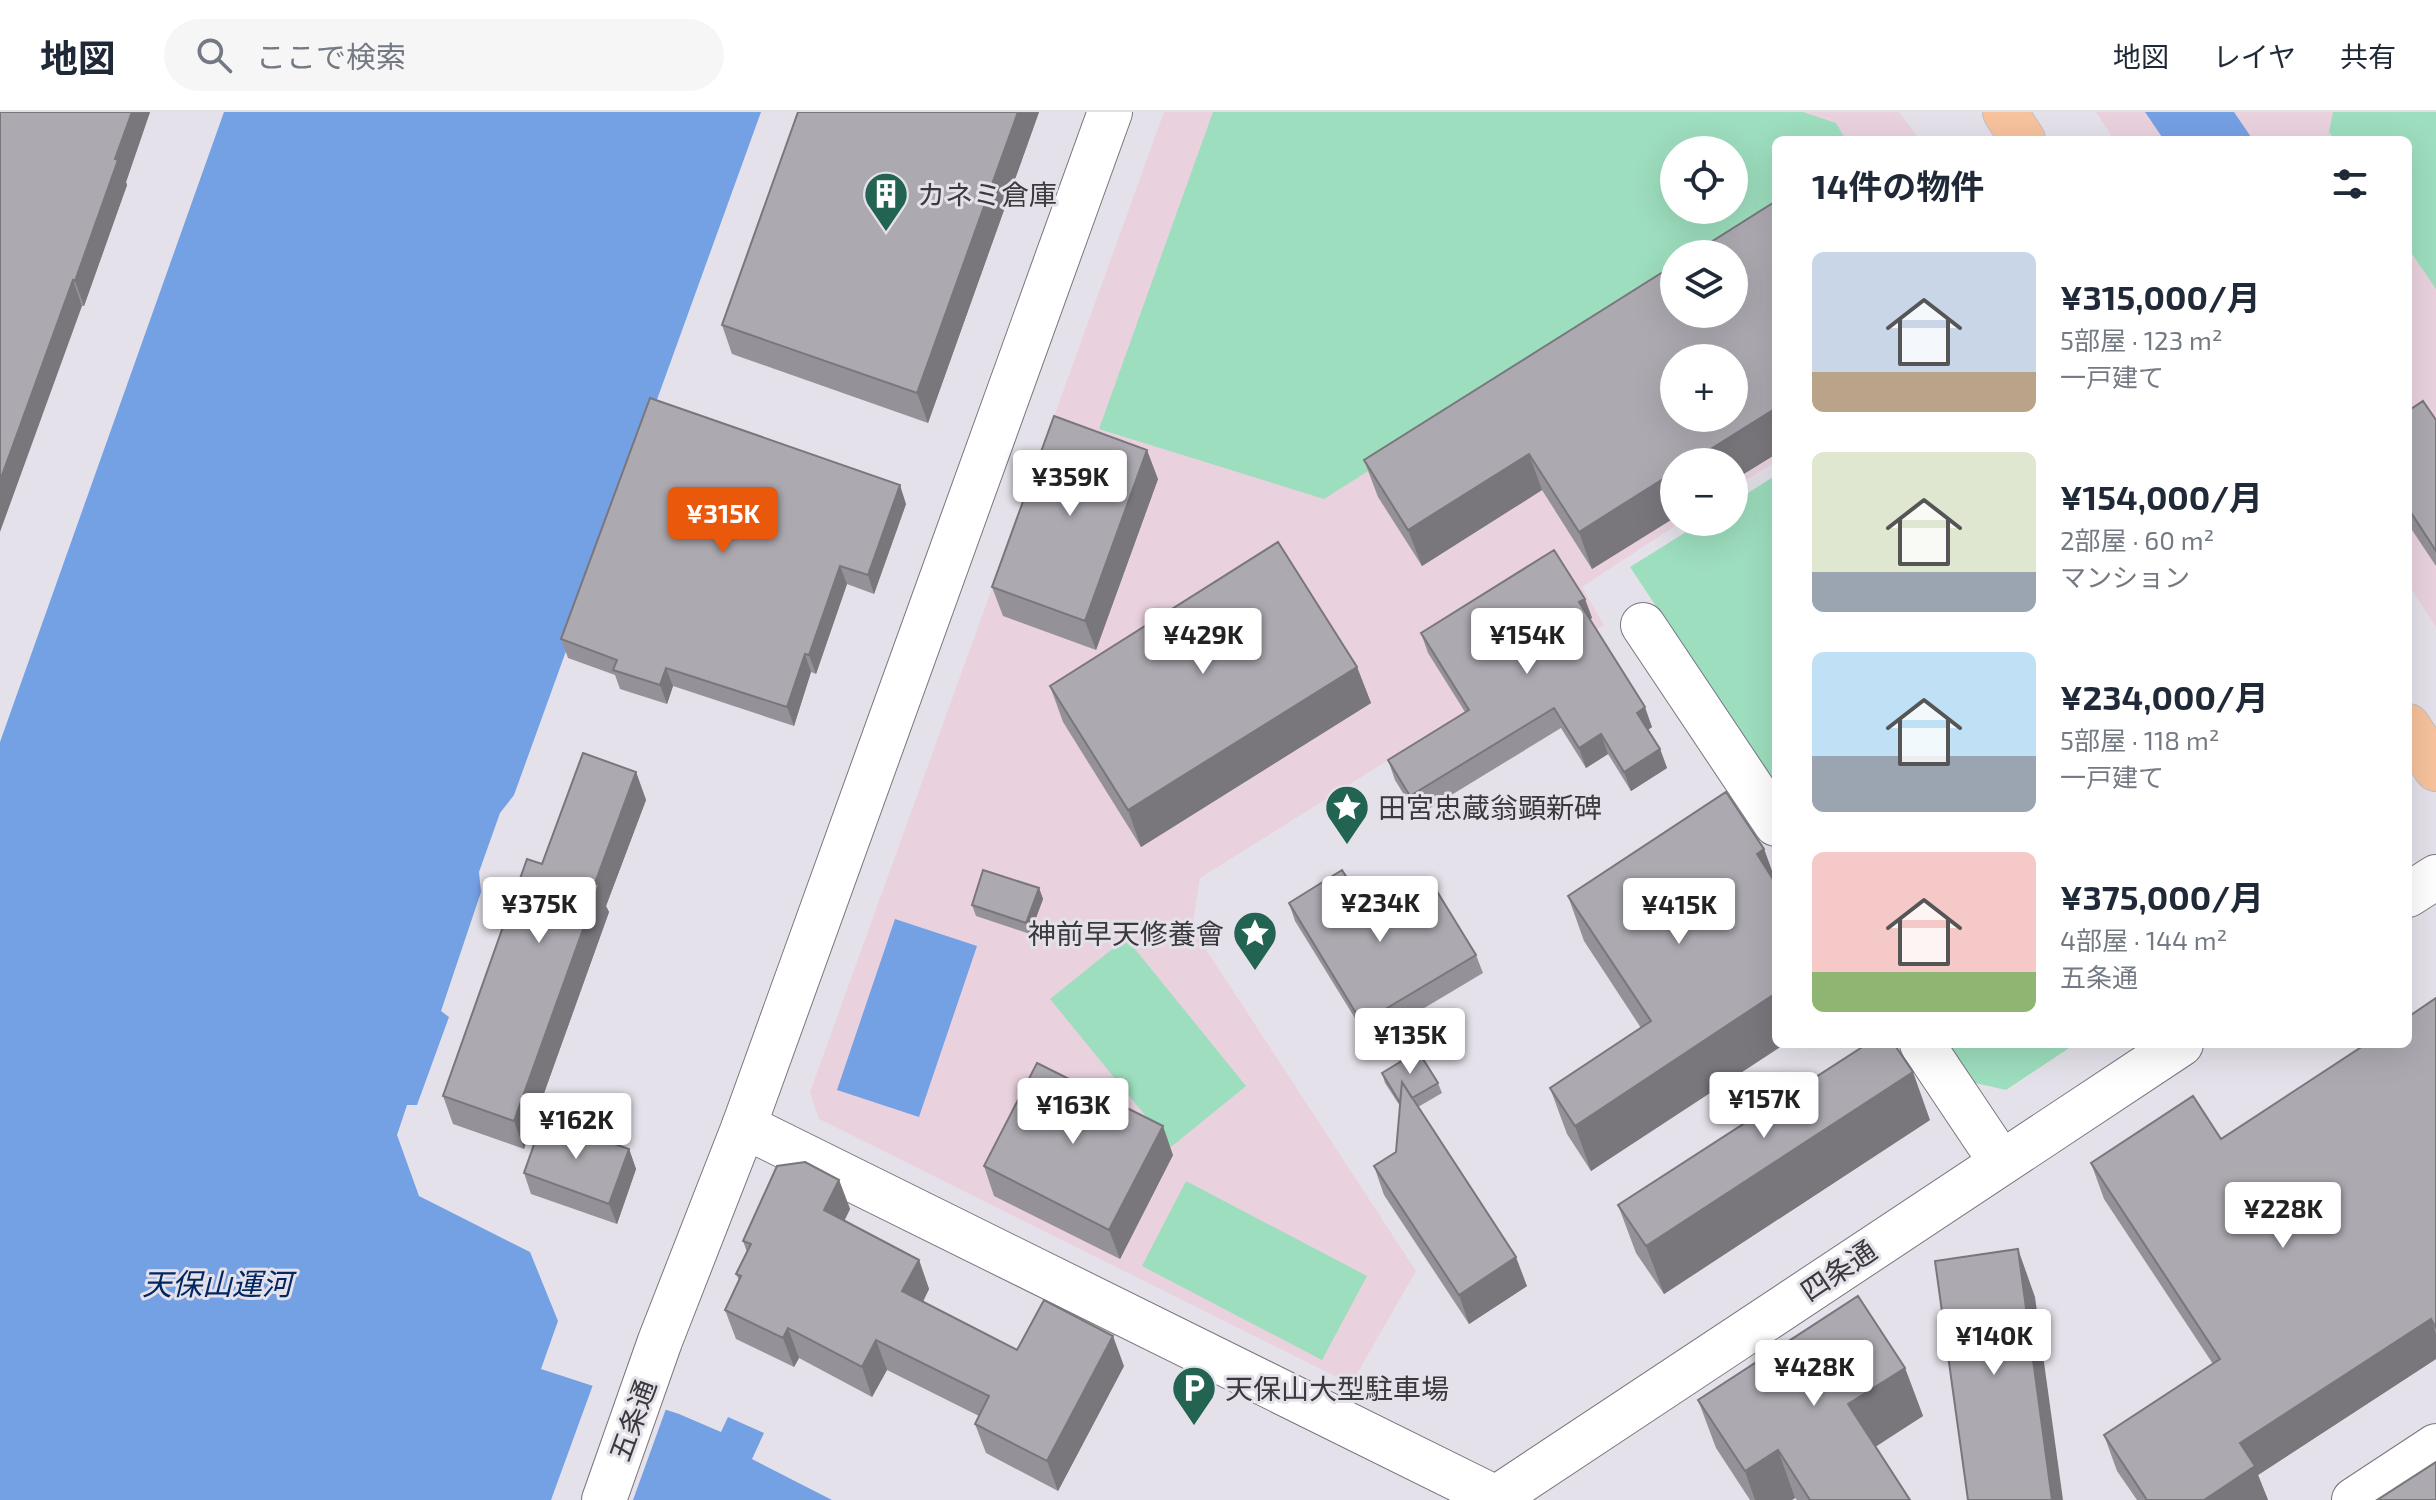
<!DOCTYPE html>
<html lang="ja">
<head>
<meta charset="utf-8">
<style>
  body { margin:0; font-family:"Exo 2","Noto Sans JP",sans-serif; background:#f6f6f7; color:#1f2937; height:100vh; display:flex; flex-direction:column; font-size:30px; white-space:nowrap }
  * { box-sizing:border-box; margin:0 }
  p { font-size:26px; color:#747a83 }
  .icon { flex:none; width:44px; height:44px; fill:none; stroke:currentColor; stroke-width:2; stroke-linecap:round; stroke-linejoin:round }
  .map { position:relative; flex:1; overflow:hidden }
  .side { position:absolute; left:1772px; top:24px; width:640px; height:912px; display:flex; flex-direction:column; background:#fff; border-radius:12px; box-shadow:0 8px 32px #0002 }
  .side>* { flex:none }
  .tools { position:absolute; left:1660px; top:24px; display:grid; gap:16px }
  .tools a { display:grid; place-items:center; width:88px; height:88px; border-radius:50%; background:#fff; box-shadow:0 8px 32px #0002; font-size:40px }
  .price { position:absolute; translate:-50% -68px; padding:0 18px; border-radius:8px; background:#fff; color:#222; font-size:26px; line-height:52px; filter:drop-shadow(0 2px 4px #0008) }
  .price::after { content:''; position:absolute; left:50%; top:48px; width:24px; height:18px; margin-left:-12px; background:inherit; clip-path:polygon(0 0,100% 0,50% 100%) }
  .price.active { background:#ea580c; color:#fff }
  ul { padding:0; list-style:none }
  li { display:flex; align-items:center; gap:24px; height:200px; padding:0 40px }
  li span { display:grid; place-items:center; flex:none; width:224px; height:160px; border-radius:12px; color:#555 }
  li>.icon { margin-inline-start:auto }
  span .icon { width:96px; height:96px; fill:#fffc; stroke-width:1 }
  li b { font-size:34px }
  h2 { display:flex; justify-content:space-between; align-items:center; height:96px; padding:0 40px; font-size:34px }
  header { display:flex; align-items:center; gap:48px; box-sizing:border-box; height:112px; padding:0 40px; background:#fff; border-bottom:2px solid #e0e1e3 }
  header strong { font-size:38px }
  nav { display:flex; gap:44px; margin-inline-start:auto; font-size:28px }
  .search { width:560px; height:72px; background:#f6f6f7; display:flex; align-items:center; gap:20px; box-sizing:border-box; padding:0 28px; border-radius:44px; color:#747a83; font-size:30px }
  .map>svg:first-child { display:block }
  .education { fill:#e9d2de; fill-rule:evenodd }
  .green { fill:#9ddebe; fill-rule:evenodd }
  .water { fill:#74a0e4 }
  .pier { fill:#e5e1ea }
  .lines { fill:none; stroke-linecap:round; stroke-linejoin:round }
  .minor-casing { stroke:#79767d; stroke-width:46 }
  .tertiary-casing { stroke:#79767d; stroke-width:46 }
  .primary-casing { stroke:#c0c0c1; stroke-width:46 }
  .minor { stroke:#fff; stroke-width:44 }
  .tertiary { stroke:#fff; stroke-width:44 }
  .primary { stroke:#f7c29d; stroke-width:44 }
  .wall { fill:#959198 }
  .shaded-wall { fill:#79767c }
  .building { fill:#ada9b1; stroke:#79767c; stroke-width:2; fill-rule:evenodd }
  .labels { text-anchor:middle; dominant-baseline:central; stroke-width:6; stroke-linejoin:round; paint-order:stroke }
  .poi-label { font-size:28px; fill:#3a393c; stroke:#e5e1ea; text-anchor:start }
  .street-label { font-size:28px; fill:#3a393c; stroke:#e5e1ea }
  .water-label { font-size:30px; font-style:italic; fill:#002762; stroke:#e5e1ea }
</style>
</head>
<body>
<header>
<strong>地図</strong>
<div class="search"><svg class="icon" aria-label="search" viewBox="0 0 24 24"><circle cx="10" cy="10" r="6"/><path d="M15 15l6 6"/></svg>ここで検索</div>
<nav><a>地図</a><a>レイヤ</a><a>共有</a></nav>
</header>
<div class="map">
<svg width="2436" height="1388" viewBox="0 0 2436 1388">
  <rect width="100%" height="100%" fill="#e5e1ea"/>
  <path class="education" d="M1164 0H1899L1920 28H1776V349L1734 376V350H1674V410H1681L1582 475 1604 513 1200 766 1192 816 1416 1159 1351 1272 819 1007 810 980ZM1674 38H1734V98H1674ZM1674 142H1734V202H1674ZM1674 246H1734V306H1674Z
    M2096 0H2436V515L2408 472V28H2114Z"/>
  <path class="green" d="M1213 0H1803L1836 11 1846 28H1776V100L1710 142H1674V165L1324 387 1099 317ZM1674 38H1734V98H1674Z
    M2333 0H2436V177L2408 136V28H2335L2329 20Z
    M1776 363V675L1630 455 1702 410H1734V390Z
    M1126 826 1246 974 1171 1035 1050 887Z
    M1946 932H2075L2006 978 1971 970Z
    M1186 1069 1367 1164 1322 1248 1142 1154Z"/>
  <path class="water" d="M224 0H761L514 683 500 701 479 760 481 780 441 899 449 905 417 993H407L397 1023 419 1084 530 1140 558 1209 541 1257 679 1302 721 1320 728 1305 764 1321 752 1347 832 1388H0V630Z
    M2145 0H2234L2253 28H2164Z
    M895 807 977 834 919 1005 837 978Z"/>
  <path class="pier" d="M594 1270 667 1294 633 1388H551Z"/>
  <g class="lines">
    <g class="minor-casing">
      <path id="minor" d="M1643 513 1776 712
        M1922 932 2001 1050
        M604 1388 660 1229 744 1014"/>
    </g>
    <g class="tertiary-casing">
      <path id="tertiary" d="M1110 0 744 1014 1500 1388
        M2408 783 2436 765
        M1496 1386 2181 932
        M2354 1388 2436 1334"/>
    </g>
    <g class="primary-casing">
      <path id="primary" d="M2005 0 2023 28
        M2408 614 2436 657"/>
    </g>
    <use href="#minor" class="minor"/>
    <use href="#tertiary" class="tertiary"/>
    <use href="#primary" class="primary"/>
  </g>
  <path class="wall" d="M0 0H150L126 70 127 73 84 194H82Z
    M1039 0 928 311 732 242 722 213Z
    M1776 89V342L1734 368V350H1674V406L1592 457 1542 378 1422 454 1378 385 1364 348Z
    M2408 299 2436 308V454L2408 412Z
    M1158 367 1096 538 1003 504 992 475Z
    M906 392 874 482 847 472 816 562 811 560 794 614 673 574 667 592 620 577 615 563 568 546 561 527Z
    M1585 487 1592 506 1590 507 1652 615 1648 618 1660 637 1667 656 1631 679 1608 642 1586 656 1561 616 1417 704 1395 668 1388 648 1465 600 1428 541 1421 521Z
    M1357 555 1371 591 1141 735 1063 610 1050 574Z
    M636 660 646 688 606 794 609 800 524 1037 453 1012 443 984 542 752Z
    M1764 737 1776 770V932L1591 1059 1567 1022 1550 976 1641 916 1584 829 1568 784Z
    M1039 776 1043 787 1030 822 976 804 972 793Z
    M1289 791 1376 812 1476 843 1483 861 1369 929 1295 809Z
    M2436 886V1247L2258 1363 2268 1388H2137L2117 1359 2104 1323 2213 1252 2104 1087 2091 1051 2221 1027Z
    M1382 961 1438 971 1442 981 1418 995 1527 1174 1469 1212 1384 1083 1374 1054 1396 1040 1400 994 1385 971Z
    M1930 1008 1664 1182 1636 1141 1618 1093Z
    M629 1037 636 1057 617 1112 531 1082 524 1061Z
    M1173 1043 1120 1147 994 1084 984 1054Z
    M839 1068 850 1097 844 1109 919 1148 929 1177 923 1190 1017 1238 1124 1254 1058 1379 986 1341 975 1312 979 1304 887 1258 872 1285 799 1246 794 1255 736 1227 725 1198 739 1168 736 1162 747 1140 743 1129Z
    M1905 1256 1923 1304 1875 1334 1910 1388H1797L1795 1386 1792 1388H1750L1716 1336 1698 1288Z"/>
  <path class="shaded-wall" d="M132 0H150L126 70 127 73 84 194 75 169Z
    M1018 0H1039L928 311 917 281Z
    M73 168 82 194 0 420V369Z
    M1776 296V342L1734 368V350H1690Z
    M1147 338 1158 367 1096 538 1085 509Z
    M1529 342 1542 378 1422 454 1408 418Z
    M1674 360V406L1592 457 1579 420Z
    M900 373 906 392 874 482 868 463Z
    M840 454 847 472 816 562 809 543Z
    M1585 487 1592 506 1586 510 1579 490Z
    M805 542 811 560 794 614 787 595Z
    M1357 555 1371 591 1141 735 1128 698Z
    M666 556 673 574 667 592 660 573Z
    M1645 595 1652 615 1644 620 1637 601Z
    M1601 622 1608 642 1586 656 1579 636Z
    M1660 637 1667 656 1631 679 1624 660Z
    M636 660 646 688 606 794 609 800 524 1037 514 1009 595 771Z
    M1764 737 1776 770V787L1757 742Z
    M1039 776 1043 787 1030 822 1026 811Z
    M1776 881V932H1785L1591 1059 1575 1014Z
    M1913 960 1930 1008 1664 1182 1646 1134Z
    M1163 1014 1173 1043 1120 1147 1109 1118Z
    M629 1037 636 1057 617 1112 609 1092Z
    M839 1068 850 1097 835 1128 824 1098Z
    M2018 1137 2035 1185 2063 1388H2052Z
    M1516 1145 1527 1174 1469 1212 1459 1183Z
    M919 1148 929 1177 913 1209 902 1179Z
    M2431 1207 2436 1222V1247L2258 1363 2268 1388H2204L2240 1331Z
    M788 1216 799 1246 794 1255 783 1226Z
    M1113 1224 1124 1254 1058 1379 1047 1349Z
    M876 1228 887 1258 872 1285 862 1255Z
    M1905 1256 1923 1304 1866 1341 1848 1292Z
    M1778 1338 1795 1386 1792 1388H1755L1745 1359Z"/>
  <path class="building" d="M0 0H132L115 47 118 48 75 169 73 168 0 369Z
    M798 0H1018L917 281 722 213Z
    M1776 89V296L1690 350H1674V360L1579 420 1529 342 1408 418 1364 348 1674 153V202H1734V142H1692ZM1674 246H1734V306H1674Z
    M650 286 900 373 868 463 840 454 809 543 805 542 787 595 666 556 660 573 613 558 617 548 561 527Z
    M2423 289 2436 308V439L2408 396V299Z
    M1054 304 1147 338 1085 509 992 475Z
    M1278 430 1357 555 1128 698 1050 574Z
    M1554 438 1585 487 1579 490 1645 595 1637 601 1660 637 1624 660 1601 622 1579 636 1554 596 1410 684 1388 648 1469 598 1421 521Z
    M583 641 636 660 595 771 599 773 514 1009 443 984 527 747 542 752Z
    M1726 680 1764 737 1757 742 1776 772V881L1575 1014 1550 976 1651 909 1568 784Z
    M983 758 1039 776 1026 811 972 793Z
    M1342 758 1376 812 1435 776 1476 843 1362 911 1289 791Z
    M2436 886V1216L2431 1207 2240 1331 2255 1354 2204 1388H2147L2104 1323 2220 1247 2091 1051 2193 984 2221 1027 2366 932H2408V905Z
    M1867 932H1894L1913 960 1646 1134 1618 1093Z
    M1418 939 1438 971 1412 986 1402 970 1400 991 1382 961Z
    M1037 951 1163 1014 1109 1118 984 1054Z
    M1402 970 1516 1145 1459 1183 1374 1054 1396 1040Z
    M543 1007 629 1037 609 1092 524 1061Z
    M805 1050 839 1068 824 1098 919 1148 902 1179 1017 1238 1044 1188 1113 1224 1047 1349 975 1312 989 1284 876 1228 862 1255 788 1216 783 1226 725 1198 741 1164 736 1162 751 1132 743 1129 777 1054Z
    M2018 1137 2052 1388H1968L1935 1149Z
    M1858 1184 1905 1256 1848 1292 1910 1388H1810L1778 1338 1745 1359 1698 1288Z
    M2436 1350V1388H2377Z"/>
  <defs>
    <g id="building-pin" transform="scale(2.3)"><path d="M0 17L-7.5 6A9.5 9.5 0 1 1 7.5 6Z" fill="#226351" stroke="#e5e1ea"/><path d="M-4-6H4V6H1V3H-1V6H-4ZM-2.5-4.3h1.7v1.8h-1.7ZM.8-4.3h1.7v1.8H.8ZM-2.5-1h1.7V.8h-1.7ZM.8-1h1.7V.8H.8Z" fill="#fff"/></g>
    <g id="sight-pin" transform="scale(2.3)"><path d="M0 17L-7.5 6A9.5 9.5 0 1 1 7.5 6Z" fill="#226351" stroke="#e5e1ea"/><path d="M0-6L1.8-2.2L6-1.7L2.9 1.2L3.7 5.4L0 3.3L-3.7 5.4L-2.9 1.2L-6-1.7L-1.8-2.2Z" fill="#fff"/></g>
    <g id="parking-pin" transform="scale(2.3)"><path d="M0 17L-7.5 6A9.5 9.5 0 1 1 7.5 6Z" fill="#226351" stroke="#e5e1ea"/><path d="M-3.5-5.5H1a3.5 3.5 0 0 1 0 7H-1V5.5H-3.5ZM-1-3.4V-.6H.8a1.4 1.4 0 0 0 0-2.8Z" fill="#fff"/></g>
  </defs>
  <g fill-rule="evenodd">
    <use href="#building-pin" x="886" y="82"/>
    <use href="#sight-pin" x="1347" y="695"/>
    <use href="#sight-pin" x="1255" y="821"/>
    <use href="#parking-pin" x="1194" y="1276"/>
  </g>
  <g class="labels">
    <g class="poi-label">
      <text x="917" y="82">カネミ倉庫</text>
      <text x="1378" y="695">田宮忠蔵翁顕新碑</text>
      <text x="1224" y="821" text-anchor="end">神前早天修養會</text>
      <text x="1225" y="1276">天保山大型駐車場</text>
    </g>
    <g class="street-label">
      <text transform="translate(1838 1158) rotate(-34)">四条通</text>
      <text transform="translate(632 1308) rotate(-70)">五条通</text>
    </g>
    <g class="water-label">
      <text x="217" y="1171">天保山運河</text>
    </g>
  </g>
</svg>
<div class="tools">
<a><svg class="icon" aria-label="locate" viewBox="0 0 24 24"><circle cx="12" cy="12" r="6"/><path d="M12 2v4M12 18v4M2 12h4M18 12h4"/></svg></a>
<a><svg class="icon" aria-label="layers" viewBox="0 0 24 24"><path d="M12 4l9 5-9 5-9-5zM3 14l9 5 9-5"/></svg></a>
<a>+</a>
<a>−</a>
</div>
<b class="price" style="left:1070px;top:406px">¥359K</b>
<b class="price active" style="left:723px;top:443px">¥315K</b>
<b class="price" style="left:1203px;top:564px">¥429K</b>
<b class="price" style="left:1527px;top:564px">¥154K</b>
<b class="price" style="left:1380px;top:832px">¥234K</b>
<b class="price" style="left:539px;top:833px">¥375K</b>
<b class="price" style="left:1679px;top:834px">¥415K</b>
<b class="price" style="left:1410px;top:964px">¥135K</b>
<b class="price" style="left:1764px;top:1028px">¥157K</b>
<b class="price" style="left:1073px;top:1034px">¥163K</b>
<b class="price" style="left:576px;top:1049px">¥162K</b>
<b class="price" style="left:2283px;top:1138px">¥228K</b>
<b class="price" style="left:1994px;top:1265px">¥140K</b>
<b class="price" style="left:1814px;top:1296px">¥428K</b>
<section class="side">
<h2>14件の物件<svg class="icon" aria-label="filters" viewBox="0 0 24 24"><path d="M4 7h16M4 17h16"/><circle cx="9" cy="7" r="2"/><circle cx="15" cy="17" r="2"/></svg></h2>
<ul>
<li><span style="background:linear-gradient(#c9d6e8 75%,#b9a48a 0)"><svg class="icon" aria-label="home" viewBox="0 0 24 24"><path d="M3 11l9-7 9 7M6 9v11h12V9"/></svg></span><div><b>¥315,000/月</b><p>5部屋 · 123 m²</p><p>一戸建て</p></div></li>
<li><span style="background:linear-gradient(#dfe7d0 75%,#9aa5b1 0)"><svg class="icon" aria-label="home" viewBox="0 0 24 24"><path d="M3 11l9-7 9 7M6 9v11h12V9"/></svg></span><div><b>¥154,000/月</b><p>2部屋 · 60 m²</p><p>マンション</p></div></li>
<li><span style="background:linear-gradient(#bfe0f5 65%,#9aa5b1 0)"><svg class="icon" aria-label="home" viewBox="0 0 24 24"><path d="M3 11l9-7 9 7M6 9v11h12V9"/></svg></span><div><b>¥234,000/月</b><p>5部屋 · 118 m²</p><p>一戸建て</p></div></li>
<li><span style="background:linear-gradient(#f6c9c9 75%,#8fb573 0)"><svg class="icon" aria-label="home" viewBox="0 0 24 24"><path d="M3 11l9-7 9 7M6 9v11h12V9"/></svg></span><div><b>¥375,000/月</b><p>4部屋 · 144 m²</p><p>五条通</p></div></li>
</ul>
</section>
</div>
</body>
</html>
